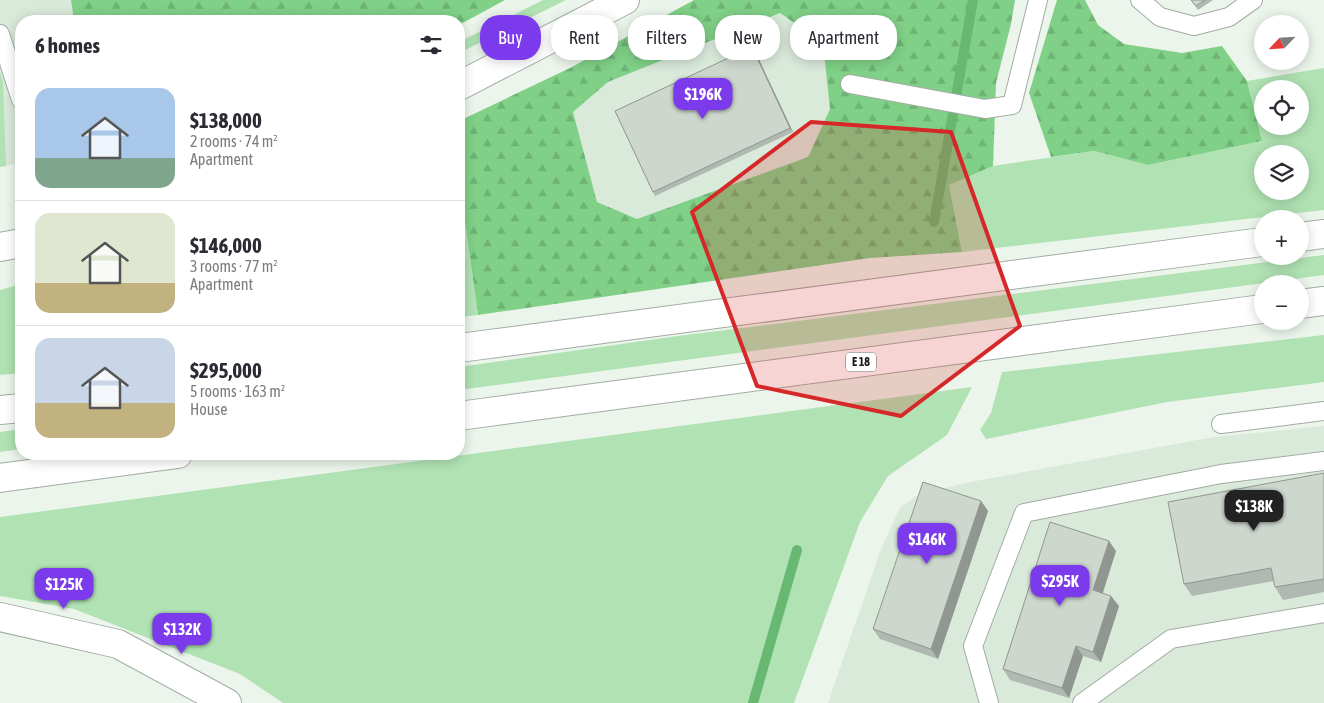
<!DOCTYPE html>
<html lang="en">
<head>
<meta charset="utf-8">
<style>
  body { margin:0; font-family:"Asap Condensed",sans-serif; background:#f7f7f7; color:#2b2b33; height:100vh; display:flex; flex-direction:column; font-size:19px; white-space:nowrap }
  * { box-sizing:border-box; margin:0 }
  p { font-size:16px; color:#7c7c81 }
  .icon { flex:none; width:28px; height:28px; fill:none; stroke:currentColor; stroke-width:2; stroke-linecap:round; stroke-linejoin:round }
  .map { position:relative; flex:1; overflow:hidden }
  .side { position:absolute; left:15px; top:15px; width:450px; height:445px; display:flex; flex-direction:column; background:#fff; border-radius:20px; box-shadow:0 2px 12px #0003 }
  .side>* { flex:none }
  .guide { position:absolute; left:480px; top:15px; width:475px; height:45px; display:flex; gap:10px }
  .needle { width:32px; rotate:245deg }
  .fabs { position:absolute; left:1254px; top:15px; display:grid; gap:10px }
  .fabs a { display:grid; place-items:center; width:55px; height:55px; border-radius:50%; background:#fff; box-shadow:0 2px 12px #0003; font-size:25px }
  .price { position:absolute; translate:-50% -42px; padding:0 11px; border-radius:10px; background:#7c3aed; color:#fff; font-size:16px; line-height:32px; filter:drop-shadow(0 1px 2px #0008) }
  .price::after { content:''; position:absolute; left:50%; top:30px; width:15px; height:11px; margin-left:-8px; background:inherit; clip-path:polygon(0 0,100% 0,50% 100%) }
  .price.current { background:#222; color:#fff }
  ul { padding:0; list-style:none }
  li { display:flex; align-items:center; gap:15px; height:125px; padding:0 20px }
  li+li { border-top:1px solid #e1e1e2 }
  li span { display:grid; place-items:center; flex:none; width:140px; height:100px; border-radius:15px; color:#555 }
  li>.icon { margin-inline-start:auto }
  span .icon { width:60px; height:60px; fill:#fffc; stroke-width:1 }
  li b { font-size:21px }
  h2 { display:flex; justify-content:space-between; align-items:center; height:60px; padding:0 20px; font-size:21px }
  .chip { padding:0 18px; border-radius:20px; background:#fff; box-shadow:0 2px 12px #0003; font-size:18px; line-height:45px }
  .chip.current { background:#7c3aed; color:#fff }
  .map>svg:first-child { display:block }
  .built { fill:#d9e9da }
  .grass { fill:#b0e2b3; fill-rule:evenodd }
  .forest { fill:url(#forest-firs); fill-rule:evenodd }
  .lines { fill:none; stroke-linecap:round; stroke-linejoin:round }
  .stream { stroke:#69b871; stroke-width:10 }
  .lane-casing { stroke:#a2aca3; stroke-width:20 }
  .secondary-casing { stroke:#a2aca3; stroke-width:30 }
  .highway-casing { stroke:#a2aca3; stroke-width:30 }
  .lane { stroke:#fff; stroke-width:18 }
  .secondary { stroke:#fff; stroke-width:28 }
  .highway { stroke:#fff; stroke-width:28 }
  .wall { fill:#b0b9b1 }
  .shaded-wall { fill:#909690 }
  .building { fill:#cdd7ce; stroke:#909690 }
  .marked { fill:#d62828; fill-opacity:0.2; stroke:#d62828; stroke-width:4; stroke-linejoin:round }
  .labels { text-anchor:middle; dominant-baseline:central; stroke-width:4; stroke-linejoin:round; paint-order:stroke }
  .shield { fill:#fff; stroke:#5e615e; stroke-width:1 }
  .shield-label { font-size:12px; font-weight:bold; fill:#191d19 }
</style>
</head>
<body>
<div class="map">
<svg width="1324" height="703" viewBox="0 0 1324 703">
  <defs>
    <pattern id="forest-firs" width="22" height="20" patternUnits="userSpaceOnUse" patternTransform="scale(1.25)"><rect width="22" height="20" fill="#80d087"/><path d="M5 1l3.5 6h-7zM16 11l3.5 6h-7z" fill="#6eb274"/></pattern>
  </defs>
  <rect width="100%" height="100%" fill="#ebf5eb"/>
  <path class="built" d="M0 0H71L74 21H21V163L0 167Z
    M780 13 823 43 830 109 808 157 637 219 597 202 573 112 608 82Z
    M1324 426V703H828L881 549 900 508 916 496 965 483 1214 437Z"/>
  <path class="grass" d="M543 0H566L459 53V42Z
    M1324 68V210L962 252 949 185 993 166 1094 151 1148 165 1262 141 1247 81ZM1262 89H1300V126H1262ZM1262 154H1300V191H1262Z
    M0 72 3 83 6 166 0 167Z
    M459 178 478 315 459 317Z
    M1324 255V275L459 390V367L678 336Z
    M21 284V373L0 375V290Z
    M1324 335V382L1167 402 986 439 980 430 991 413 1002 372Z
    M972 387 947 435 888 476 860 522 794 703H283L240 674 74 609 0 596V517Z
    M21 429V449L0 452V432Z"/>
  <path class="forest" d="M71 0H505L459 25V21H74Z
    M694 0H1015L1011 24 996 83 993 166 949 185 962 252 870 258 478 315 459 178V121L570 68ZM780 13 823 43 830 109 808 157 637 219 597 202 573 112 608 82Z
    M1057 0H1085L1098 25 1124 44 1182 53 1222 46 1247 81 1262 141 1148 165 1094 151 1051 157 1029 93Z"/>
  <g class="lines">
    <path class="stream" d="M934 222 973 0
      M753 703 797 550"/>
    <g class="lane-casing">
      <path id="lane" d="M1140 0 1160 17 1194 26 1229 17 1253 0
        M0 34 21 100
        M850 84 985 109 1012 105 1038 0
        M1221 424 1324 411
        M989 703 973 646 1024 513 1221 474 1324 461
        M1082 703 1171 639 1324 613"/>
    </g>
    <g class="secondary-casing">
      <path id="secondary" d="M459 86 625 0
        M0 247 21 243
        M0 617 118 644 227 703"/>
    </g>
    <g class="highway-casing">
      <path id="highway" d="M1300 237 1324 234
        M1300 304 1324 301
        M459 348 1262 242
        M0 410 21 408
        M459 416 1262 309
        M0 478 178 454"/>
    </g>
    <use href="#lane" class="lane"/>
    <use href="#secondary" class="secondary"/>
    <use href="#highway" class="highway"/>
  </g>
  <path class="wall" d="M1191 0H1213L1198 10Z
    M752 47 755 51 793 132 655 196 653 192Z
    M1324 473V592L1283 600 1275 587 1274 581 1192 596 1184 584Z
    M981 501 988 511 938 659 880 639 873 629Z
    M1116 551 1103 593 1119 606 1101 662 1083 656 1069 698 1010 680 1003 669Z"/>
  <path class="shaded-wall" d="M752 47 755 51 793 132 790 128Z
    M981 501 988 511 938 659 931 649Z
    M1109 541 1116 551 1100 601 1093 590Z
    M1111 596 1119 606 1101 662 1093 652Z
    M1076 646 1083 656 1069 698 1062 688Z"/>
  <path class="building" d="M1191 0H1205L1196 6Z
    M752 47 790 128 653 192 615 111Z
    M1324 473V579L1275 587 1271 568 1184 584 1168 502Z
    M923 482 981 501 931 649 873 629Z
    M1050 522 1109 541 1093 590 1111 596 1093 652 1076 646 1062 688 1003 669Z"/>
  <path class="marked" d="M811 122 951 132 1020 326 901 416 757 386 692 212Z"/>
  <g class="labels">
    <rect class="shield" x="846" y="352.5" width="30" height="19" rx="4"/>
    <g class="shield-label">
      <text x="861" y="362">E 18</text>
    </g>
  </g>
</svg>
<div class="fabs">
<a><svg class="needle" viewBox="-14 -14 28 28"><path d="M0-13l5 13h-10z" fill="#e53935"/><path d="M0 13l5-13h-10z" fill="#7c7c81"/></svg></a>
<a><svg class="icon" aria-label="locate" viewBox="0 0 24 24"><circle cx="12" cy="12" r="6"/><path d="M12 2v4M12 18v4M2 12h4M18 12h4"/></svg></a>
<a><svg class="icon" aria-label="layers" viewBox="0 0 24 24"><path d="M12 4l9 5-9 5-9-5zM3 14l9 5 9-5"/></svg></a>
<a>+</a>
<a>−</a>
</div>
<b class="price" style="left:703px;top:120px">$196K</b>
<b class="price current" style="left:1254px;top:532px">$138K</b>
<b class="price" style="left:927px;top:565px">$146K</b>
<b class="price" style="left:1060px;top:607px">$295K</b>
<b class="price" style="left:64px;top:610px">$125K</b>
<b class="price" style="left:182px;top:655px">$132K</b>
<div class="guide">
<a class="chip current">Buy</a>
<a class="chip">Rent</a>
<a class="chip">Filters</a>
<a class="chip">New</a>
<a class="chip">Apartment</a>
</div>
<section class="side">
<h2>6 homes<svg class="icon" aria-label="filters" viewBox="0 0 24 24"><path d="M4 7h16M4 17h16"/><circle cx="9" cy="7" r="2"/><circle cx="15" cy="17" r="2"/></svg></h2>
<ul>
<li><span style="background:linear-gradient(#a9c7e8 70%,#7fa58c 0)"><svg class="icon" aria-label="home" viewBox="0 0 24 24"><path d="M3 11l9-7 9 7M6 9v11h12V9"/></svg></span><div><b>$138,000</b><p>2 rooms · 74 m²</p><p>Apartment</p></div></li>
<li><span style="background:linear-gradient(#dfe7d0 70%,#c2b280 0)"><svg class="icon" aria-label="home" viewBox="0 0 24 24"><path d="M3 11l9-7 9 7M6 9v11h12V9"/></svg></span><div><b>$146,000</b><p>3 rooms · 77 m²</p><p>Apartment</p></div></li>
<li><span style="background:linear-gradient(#c9d6e8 65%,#c2b280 0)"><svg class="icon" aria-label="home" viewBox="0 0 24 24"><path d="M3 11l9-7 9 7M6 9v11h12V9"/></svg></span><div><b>$295,000</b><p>5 rooms · 163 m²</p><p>House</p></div></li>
</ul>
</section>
</div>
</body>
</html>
